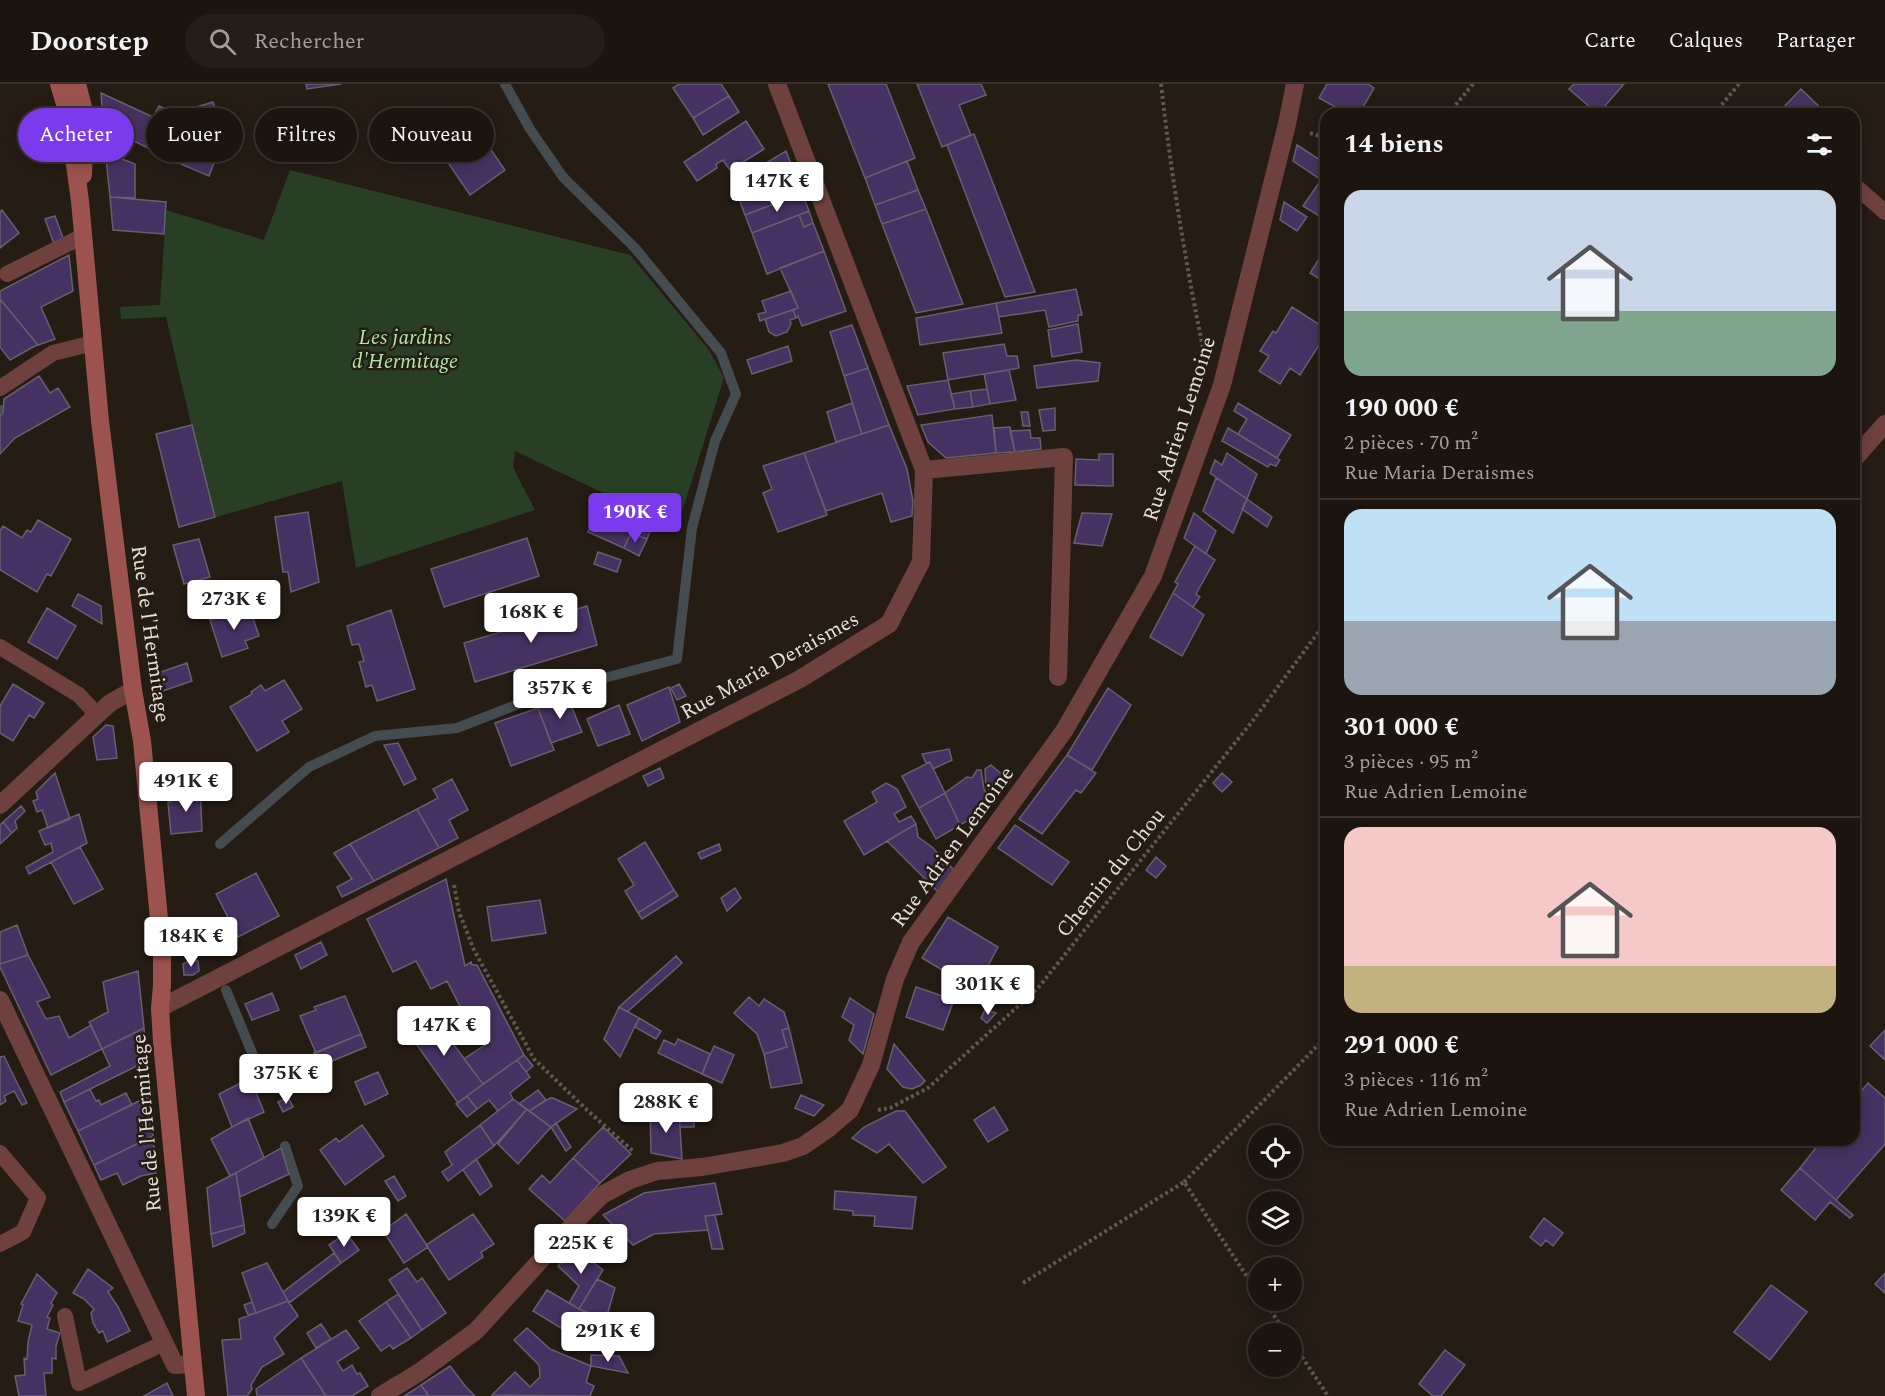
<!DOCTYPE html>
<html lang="fr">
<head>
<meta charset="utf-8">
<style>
  body { margin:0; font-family:Spectral,serif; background:#251e18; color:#f1f3f6; height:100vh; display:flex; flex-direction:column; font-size:22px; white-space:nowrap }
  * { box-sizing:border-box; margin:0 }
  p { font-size:20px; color:#a09f9e }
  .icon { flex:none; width:33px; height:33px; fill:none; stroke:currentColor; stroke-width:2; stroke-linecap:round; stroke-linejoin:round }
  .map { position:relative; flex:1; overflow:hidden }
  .drawer { position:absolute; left:1320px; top:24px; width:540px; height:1038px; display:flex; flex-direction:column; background:#1c150f; border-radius:18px; box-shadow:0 3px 15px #0003,0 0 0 2px #3a342f }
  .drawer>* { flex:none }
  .hud { position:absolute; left:18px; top:24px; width:570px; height:54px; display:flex; gap:12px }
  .buttons { position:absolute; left:1248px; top:1041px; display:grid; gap:12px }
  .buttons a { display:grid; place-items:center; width:54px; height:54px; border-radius:50%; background:#1c150f; box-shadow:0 3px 15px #0003,0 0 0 2px #3a342f; font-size:30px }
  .price { position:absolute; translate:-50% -51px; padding:0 14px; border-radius:6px; background:#fff; color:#222; font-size:20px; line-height:39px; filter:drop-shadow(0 2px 3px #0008) }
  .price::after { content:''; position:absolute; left:50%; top:36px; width:18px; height:14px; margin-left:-9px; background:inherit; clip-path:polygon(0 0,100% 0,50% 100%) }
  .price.selected { background:#7c3aed; color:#fff }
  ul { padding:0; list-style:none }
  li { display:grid; align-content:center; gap:12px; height:318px; padding:0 24px }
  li+li { border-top:2px solid #3a342f }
  li span { display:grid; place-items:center; height:186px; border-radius:18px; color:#555 }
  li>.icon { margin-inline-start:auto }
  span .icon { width:108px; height:108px; fill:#fffc; stroke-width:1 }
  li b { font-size:26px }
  h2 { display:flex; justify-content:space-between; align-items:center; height:72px; padding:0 24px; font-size:26px }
  .tag { padding:0 21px; border-radius:27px; background:#1c150f; box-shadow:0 3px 15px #0003,0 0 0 2px #3a342f; font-size:21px; line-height:54px }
  .tag.selected { background:#7c3aed; color:#fff }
  header { display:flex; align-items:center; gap:36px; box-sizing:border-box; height:84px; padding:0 30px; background:#1c150f; border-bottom:2px solid #3a342f }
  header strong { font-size:28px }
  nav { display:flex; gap:33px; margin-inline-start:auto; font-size:21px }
  .search { width:420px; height:54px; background:#251e18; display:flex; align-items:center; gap:15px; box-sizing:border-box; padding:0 21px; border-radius:33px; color:#a09f9e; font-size:22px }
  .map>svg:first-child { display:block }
  .green { fill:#283f26 }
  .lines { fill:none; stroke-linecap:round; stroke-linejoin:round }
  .stream { stroke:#444c50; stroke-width:10 }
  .building { fill:#463262; stroke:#65606d; stroke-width:1.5 }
  .path { stroke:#5f5750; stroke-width:4; stroke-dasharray:3 3; stroke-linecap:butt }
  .service { stroke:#6f413e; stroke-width:16 }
  .minor { stroke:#6f413e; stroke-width:18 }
  .secondary { stroke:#9c534f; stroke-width:18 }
  .labels { text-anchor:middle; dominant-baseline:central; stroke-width:5; stroke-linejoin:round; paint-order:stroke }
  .park-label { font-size:21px; font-style:italic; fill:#abeba6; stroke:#251c14 }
  .street-label { font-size:21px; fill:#e4ded8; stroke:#251c14 }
</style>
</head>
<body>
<header>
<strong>Doorstep</strong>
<div class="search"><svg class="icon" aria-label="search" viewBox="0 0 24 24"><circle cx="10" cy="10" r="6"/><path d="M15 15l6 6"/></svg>Rechercher</div>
<nav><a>Carte</a><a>Calques</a><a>Partager</a></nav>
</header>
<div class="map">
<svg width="1885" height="1312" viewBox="0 0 1885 1312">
  <rect width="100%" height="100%" fill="#251c14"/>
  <path class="green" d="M290 86 630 171 709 266 724 294 677 444 515 367 513 383 535 426 356 484 342 397 213 434 166 233 121 235 120 223 160 221 166 126 264 156Z"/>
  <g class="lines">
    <path class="stream" d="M0 327 1 326
      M220 760 309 683 375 652 457 644 547 609 677 575 692 444 715 357 736 310 721 269 635 164 563 93 530 45 505 0
      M226 906 260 988
      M272 1140 298 1102 285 1062"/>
  </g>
  <path class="building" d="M306 0H341L307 5Z
    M679 0H721L729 12 693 34 673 4Z
    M828 0H886L915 74 865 94Z
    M917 0H981L986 11 959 21 971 51 942 63Z
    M1327 0H1368L1374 4 1359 30H1348L1319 14Z
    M1574 0H1624L1598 30 1569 5Z
    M1801 5 1827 30H1777Z
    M101 9 220 64 209 92 181 80 185 62 159 50 152 66 122 51 104 53Z
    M729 12 739 28 703 51 693 34Z
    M213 18 226 54 210 59 200 55 190 25Z
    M159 22 176 30 174 34 185 39 182 47 153 33Z
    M459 25 471 42 473 40 505 86 470 111 438 64 441 62 429 46Z
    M746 37 764 65 730 86 723 76 716 80 717 84 697 97 684 78Z
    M159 50 185 62 183 72 155 60Z
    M974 50 1035 208 1005 213 947 61Z
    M1297 61 1326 80V126L1321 133 1303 122 1321 96 1293 77Z
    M786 67 797 96 789 100 793 113 745 131 733 99Z
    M119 74 135 80V114L110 113 106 75Z
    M907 77 918 106 875 121 865 94Z
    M797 96 802 109 793 113 789 100Z
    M918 106 926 125 882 140 875 121Z
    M802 109 809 127 752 149 745 131Z
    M110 113 166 118 164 150 113 146Z
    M1284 118 1307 133 1297 147 1280 136Z
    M926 125 963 220 916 229 882 140Z
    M2 126 19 149 0 164V128Z
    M809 127 813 139 804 143 799 131Z
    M799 131 804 143 813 139 824 167 767 190 752 149Z
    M55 132 63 154 54 160 45 135Z
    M1326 164V199L1310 189Z
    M824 167 846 227 802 242 798 232 796 234 793 226 798 224 780 184Z
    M69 171 73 207 41 223 55 255 38 261 0 215V207Z
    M1076 205 1082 231H1078V237L1049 243 1045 226 999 233 996 219Z
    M791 207 798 224 760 237 758 230 766 228 762 217Z
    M0 215 38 261 33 263 10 276 0 263Z
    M996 219 1002 249 920 261 916 234Z
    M1292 223 1326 245V250L1300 291 1290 284 1280 300 1259 287 1269 272 1260 267 1273 247 1276 249Z
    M793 226 796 234 790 236 791 240 787 248 776 252 769 248 765 235Z
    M1078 240 1082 268 1052 273 1048 246Z
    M852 241 868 284 844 292 830 248Z
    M1004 260 1007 272H1017L1019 284 948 296 943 269Z
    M788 262 792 277 752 290 747 276Z
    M1076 276 1100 279 1098 297 1037 304 1034 282Z
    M868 284 889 341 862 350 844 292Z
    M1009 286 1016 316 990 320 984 290Z
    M39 292 50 309 58 304 70 323 15 354 0 370V332L3 329 4 315Z
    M948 296 955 325 918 331 907 302Z
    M987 305 990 320 973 323 970 307Z
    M970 307 973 323 955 325 951 310Z
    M852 319 862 350 836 358 827 328Z
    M1238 319 1291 351 1277 374 1238 350 1247 335 1234 327Z
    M1055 324V346L1043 347 1039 326Z
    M1021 328H1028L1030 342H1023Z
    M992 331 996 369 946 374 928 358 921 341Z
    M192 341 215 433 179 443 156 350Z
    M889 341 907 385 913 417 912 432 891 438 882 409 826 427 804 369Z
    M1010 343 1015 368 996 369 994 344Z
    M1228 344 1280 376 1276 382 1270 380 1268 383 1222 357Z
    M1030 346 1031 354H1040L1041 365 1015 368 1010 347Z
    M804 369 827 431 778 448 763 409 772 405 763 382Z
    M1227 369 1257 390 1247 415 1210 389 1215 376 1222 381Z
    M1099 370H1113V402L1075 401 1076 375 1099 376Z
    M1216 394 1247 415 1233 449 1203 427Z
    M604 410 653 433 651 438 654 439 647 455 631 449 624 464 588 448 596 428 609 433 613 424 600 418Z
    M1247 415 1272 433 1267 443 1242 425Z
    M308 428 319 498 291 508 288 488H283L275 433Z
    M1082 429 1112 430 1102 462 1074 459Z
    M1194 429 1216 447 1206 470 1184 454Z
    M38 436 71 455 51 492 47 490 37 508 0 486V447L3 442 22 454 27 446 31 448Z
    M631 449 647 455 639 472 624 464Z
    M527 454 539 492 444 523 431 485Z
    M199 455 210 493 184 500 173 461Z
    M1195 462 1215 476 1196 510 1200 513 1193 523 1173 509 1178 500 1175 498Z
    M598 468 621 476 617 488 594 480Z
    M1173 509 1204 531 1182 572 1150 553Z
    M78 510 101 522 102 540 72 522Z
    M249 522 259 552 245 557 248 564 222 573 210 536Z
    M587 522 597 561 475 598 464 559Z
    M47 524 76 542 57 575 28 558Z
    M391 526 415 605 377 617 372 601 366 603 359 578 364 577 359 560 352 561 347 542Z
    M187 579 192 597 157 609 155 590Z
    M284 596 302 625 282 637 289 648 257 667 230 623 252 610 251 608 261 601 265 607Z
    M13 600 44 619 34 634 29 631 13 657 0 649V622Z
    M679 600 686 612 677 616 671 604Z
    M669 603 680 638 642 657 627 621Z
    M1108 604 1131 621 1092 686 1067 671Z
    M568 614 582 648 551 659 538 624Z
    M619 621 630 650 598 662 587 635Z
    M538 624 554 666 511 682 495 639Z
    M106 641 113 642 117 674 97 676 93 653Z
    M398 659 416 695 404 701 384 661Z
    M949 665 952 676 933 685 930 678 926 679 922 670Z
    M1067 671 1096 689 1081 709 1076 706 1042 750 1019 735Z
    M930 678 945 709 919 724 902 692Z
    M991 681 1010 697 998 712 986 703 985 685Z
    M660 684 664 694 648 702 643 692Z
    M192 686 200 701 168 719 166 700Z
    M977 686H981L984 705 992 720 987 726 960 741 945 709 967 693 972 694Z
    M55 689 70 735 48 744 42 726 37 728 33 717 38 715 36 708Z
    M1222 689 1232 698 1222 708 1213 699Z
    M452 695 468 726 449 736 458 754 439 764 417 725 438 714 433 705Z
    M886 699 897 705 906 723 894 730 899 738 911 732 916 740 864 771 844 737 877 718 872 708Z
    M200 701 202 747 171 750 168 719Z
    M945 709 960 741 936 755 919 724Z
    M21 722 25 727 15 737 17 744 12 749 3 738Z
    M417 725 439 764 374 797 350 760Z
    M79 730 87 759 29 790 26 783 53 768 51 759 45 761 39 747Z
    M3 738 12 749 0 760V741Z
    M916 740 918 753 932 763 955 787 938 808 887 757Z
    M1015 741 1069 778 1052 801 998 764Z
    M645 758 674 806 638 829 625 807 634 801 618 775Z
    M350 760 374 797 342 813 337 803 352 795 334 769Z
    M719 760 721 766 701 775 698 769Z
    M80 763 103 805 74 820 51 778Z
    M1156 773 1166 782 1156 794 1146 786Z
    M256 789 279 832 238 853 216 810Z
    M446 795 465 882 471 878 472 881H477L524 971 483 1000 464 975 491 957 477 931 467 936 447 897 431 905 416 877 393 888 367 835Z
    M735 804 741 814 727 827 721 814Z
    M674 806 678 812 642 835 638 829Z
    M540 816 546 849 492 857 487 823Z
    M948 833 998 863 979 899 956 894 922 874Z
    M17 841 28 871 0 880V848Z
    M321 858 327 871 301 885 295 871Z
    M28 871 50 913 37 918 46 935 59 932 69 954 91 941 102 965 51 991 0 883V880Z
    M676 872 682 879 627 928 619 923Z
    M192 875 198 877 199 887 193 891H184L183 880Z
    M138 887 144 944 102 965 89 938 108 928 103 898Z
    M916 903 954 916 943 946 906 933Z
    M272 909 279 926 252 936 245 920Z
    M345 912 361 950 316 969 300 932 316 926 314 923Z
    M749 913 759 922 764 915 784 928 789 944 782 946 787 963 764 970 757 950 734 929Z
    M850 914 874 930 863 970 849 956 854 941 842 933Z
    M619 923 639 934 620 973 604 955Z
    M985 926 996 929 987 939 981 934Z
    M429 927 483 1000 458 1019 405 944Z
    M639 934 661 947 656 955 635 943Z
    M144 944 147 977 64 1018 60 1008 110 982 102 965Z
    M789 944 802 999 771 1004 764 970 787 963 782 946Z
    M1885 946V976L1870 962Z
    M361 950 366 963 320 982 314 969Z
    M678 955 710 970 702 990 658 969 664 956 675 961Z
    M894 960 925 997 921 1001 912 1005 903 1003 887 985Z
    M714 962 734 971 722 999 702 990Z
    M524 971 533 982 526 988 517 976Z
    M4 972 27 1019 22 1021 14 1007 4 1012 6 1017 0 1021V973Z
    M517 976 530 993 510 1009 513 1015 498 1027 489 1016 477 1025 467 1012Z
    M378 988 388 1010 365 1021 355 998Z
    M250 994 264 1028 232 1043 219 1010Z
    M1868 999 1885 1014V1060L1836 1116 1800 1084 1822 1056H1854V1016Z
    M90 1005 96 1017 99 1016 101 1021 126 1009 132 1021 78 1047 64 1018Z
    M538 1006 546 1016 529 1027 519 1020Z
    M801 1011 824 1021 814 1032 795 1024Z
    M149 1012 153 1052 94 1081 78 1047Z
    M467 1012 477 1025 467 1033 456 1020Z
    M288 1013 293 1023 283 1028 278 1018Z
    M550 1014H553L577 1025 551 1043 529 1027Z
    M513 1015 527 1025 494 1062 480 1041Z
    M994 1023 1008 1046 988 1058 974 1036Z
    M527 1025 551 1043 518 1080 498 1060Z
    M650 1027H679L682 1075 651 1069Z
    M679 1027H694V1043H680Z
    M896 1027H905L946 1083 923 1099 889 1060 877 1069 852 1054 864 1043Z
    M248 1034 264 1074 230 1092 211 1055Z
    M556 1039 571 1063 566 1067 551 1043Z
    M362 1041 384 1072 345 1101 320 1066 336 1054 339 1058Z
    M480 1041 494 1062 448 1097 442 1088 452 1081 445 1068Z
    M603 1043 631 1070 600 1099 573 1074Z
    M153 1052 156 1089 141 1092 123 1101 117 1089 101 1096 94 1081Z
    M281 1064 289 1090 240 1113 236 1089Z
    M573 1074 600 1099 565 1137 529 1105 542 1091 550 1099Z
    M476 1075 492 1102 480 1111 463 1086Z
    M1800 1084 1836 1116 1853 1131 1850 1134 1830 1118 1815 1136 1781 1106Z
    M236 1089 244 1141 211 1150 207 1104Z
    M394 1092 406 1112 398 1117 385 1097Z
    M715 1099 722 1130 705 1132 708 1146 654 1150 633 1161 603 1131 644 1109Z
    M835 1107 916 1113 912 1145 874 1142 875 1132 853 1131V1127L834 1125Z
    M406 1130 428 1163 404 1179 383 1147Z
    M473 1130 494 1160 481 1168 483 1173 449 1196 426 1161Z
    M715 1131 723 1165H712L705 1132Z
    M1544 1134 1563 1149 1553 1162 1546 1156 1541 1162 1530 1153Z
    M244 1141 245 1149 213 1163 211 1150Z
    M346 1149 359 1166 341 1179 329 1161Z
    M574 1164 603 1186 579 1225 569 1219 579 1202 558 1182Z
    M334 1169 341 1179 289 1219 283 1208Z
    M267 1179 288 1217 256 1229 242 1189Z
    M407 1184 417 1198 422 1194 446 1229 422 1246 389 1196Z
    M88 1185 113 1204 108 1208 118 1223 130 1247 107 1258 103 1247 99 1249 93 1239 91 1229 94 1225 84 1215 73 1209Z
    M1885 1189V1209L1875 1200Z
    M37 1190 57 1209 51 1219 53 1221 47 1233 50 1234 47 1245 60 1249 56 1262V1275L52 1274V1289H44L46 1312H19L15 1292 25 1291 24 1274 27 1275 28 1258 32 1241 18 1237 23 1221 21 1220Z
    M597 1195 615 1204 606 1235 579 1225Z
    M1771 1201 1807 1228 1770 1276 1734 1248Z
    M547 1206 586 1229 574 1252 533 1227Z
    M398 1210 422 1246 411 1254 386 1218Z
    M288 1217 298 1232 274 1254 284 1270 262 1283 251 1301 252 1305 247 1312H228L222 1256 241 1255 239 1235Z
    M252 1218 256 1229 248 1231 244 1221Z
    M386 1218 411 1254 393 1265 390 1261 381 1267 359 1237Z
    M321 1240 331 1255 316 1264 307 1249Z
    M527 1244 550 1265 591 1282 586 1298 594 1302 590 1312 492 1311 515 1288 530 1303 540 1293 539 1281 514 1256Z
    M346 1246 359 1264 337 1278 343 1287 352 1281 357 1290 360 1289 368 1302 352 1312H326L301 1274Z
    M1445 1266 1465 1281 1441 1312H1433L1419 1300Z
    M591 1271 619 1272 628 1289 591 1282Z
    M301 1274 326 1312H257L256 1305Z
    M450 1282 466 1303 475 1312H429L421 1301Z
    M167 1299 173 1312H144Z
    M421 1301 429 1312H404L414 1306Z"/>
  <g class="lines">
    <path class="path" d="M1161 0C1171 89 1185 176 1203 264
      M1448 30 1473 0
      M1714 30 1739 0
      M1310 49 1326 54
      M454 801 459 828 474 866 534 975 587 1026 633 1067
      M878 1026 890 1024 928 1004 1038 904 1251 639 1326 538
      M1184 1098 1326 953
      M1023 1199 1184 1098 1258 1209
      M1264 1216 1286 1250
      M1292 1258 1328 1312"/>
    <path class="service" d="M1854 101 1885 128
      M7 190 83 152
      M0 304 53 269 93 259
      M0 563 79 611 97 631
      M0 1069 38 1114 23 1148 0 1160
      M65 1232 79 1299 164 1259"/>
    <path class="minor" d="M1854 375 1885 340
      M924 386 1064 373 1058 593
      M0 721 97 631 110 619 133 606
      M0 916 175 1281 192 1280
      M160 924 800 595 889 540 921 478 924 386 777 0
      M380 1312 418 1289 476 1247 581 1132 602 1111 630 1096 657 1087 702 1083 783 1069 803 1062 829 1044 850 1026 871 981 895 895 911 858 1064 647 1153 492 1222 301 1287 40 1295 0"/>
    <path class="secondary" d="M59 0 68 30 80 117 100 337 133 606 142 657 162 866V901L160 924 162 958 196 1312
      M77 0 85 31 83 91"/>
  </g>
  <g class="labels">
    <g class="park-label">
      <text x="405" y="254">Les jardins<tspan x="405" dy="24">d'Hermitage</tspan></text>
    </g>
    <g class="street-label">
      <text transform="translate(1180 345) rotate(-72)">Rue Adrien Lemoine</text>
      <text transform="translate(150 550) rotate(82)">Rue de l'Hermitage</text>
      <text transform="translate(770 582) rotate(-29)">Rue Maria Deraismes</text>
      <text transform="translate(953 763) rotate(-54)">Rue Adrien Lemoine</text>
      <text transform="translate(1111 789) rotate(-51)">Chemin du Chou</text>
      <text transform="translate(147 1039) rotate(-95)">Rue de l'Hermitage</text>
    </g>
  </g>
</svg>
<div class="buttons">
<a><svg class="icon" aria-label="locate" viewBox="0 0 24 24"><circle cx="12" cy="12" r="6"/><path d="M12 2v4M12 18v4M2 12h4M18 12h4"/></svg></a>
<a><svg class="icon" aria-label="layers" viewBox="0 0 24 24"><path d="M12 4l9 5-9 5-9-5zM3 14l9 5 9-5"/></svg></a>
<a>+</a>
<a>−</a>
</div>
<b class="price" style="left:777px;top:129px">147K €</b>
<b class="price selected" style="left:635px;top:460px">190K €</b>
<b class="price" style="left:234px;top:547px">273K €</b>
<b class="price" style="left:531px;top:560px">168K €</b>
<b class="price" style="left:560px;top:636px">357K €</b>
<b class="price" style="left:186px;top:729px">491K €</b>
<b class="price" style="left:191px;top:884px">184K €</b>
<b class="price" style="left:988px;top:932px">301K €</b>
<b class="price" style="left:444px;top:973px">147K €</b>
<b class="price" style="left:286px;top:1021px">375K €</b>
<b class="price" style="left:666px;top:1050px">288K €</b>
<b class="price" style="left:344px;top:1164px">139K €</b>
<b class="price" style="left:581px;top:1191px">225K €</b>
<b class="price" style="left:608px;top:1279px">291K €</b>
<div class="hud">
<a class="tag selected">Acheter</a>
<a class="tag">Louer</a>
<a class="tag">Filtres</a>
<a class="tag">Nouveau</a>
</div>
<section class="drawer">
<h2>14 biens<svg class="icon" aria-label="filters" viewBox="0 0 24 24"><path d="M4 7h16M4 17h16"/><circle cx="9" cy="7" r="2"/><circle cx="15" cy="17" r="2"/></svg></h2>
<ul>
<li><span style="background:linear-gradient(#c9d6e8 65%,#7fa58c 0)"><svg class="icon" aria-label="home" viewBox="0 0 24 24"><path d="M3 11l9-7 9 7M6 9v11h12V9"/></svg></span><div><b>190 000 €</b><p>2 pièces · 70 m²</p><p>Rue Maria Deraismes</p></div></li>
<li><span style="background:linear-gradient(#bfe0f5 60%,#9aa5b1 0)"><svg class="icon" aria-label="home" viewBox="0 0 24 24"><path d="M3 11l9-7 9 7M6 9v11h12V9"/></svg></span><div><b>301 000 €</b><p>3 pièces · 95 m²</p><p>Rue Adrien Lemoine</p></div></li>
<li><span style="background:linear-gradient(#f6c9c9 75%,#c2b280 0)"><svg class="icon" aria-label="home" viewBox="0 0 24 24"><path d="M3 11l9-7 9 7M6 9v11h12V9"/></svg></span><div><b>291 000 €</b><p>3 pièces · 116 m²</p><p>Rue Adrien Lemoine</p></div></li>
</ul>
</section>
</div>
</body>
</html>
